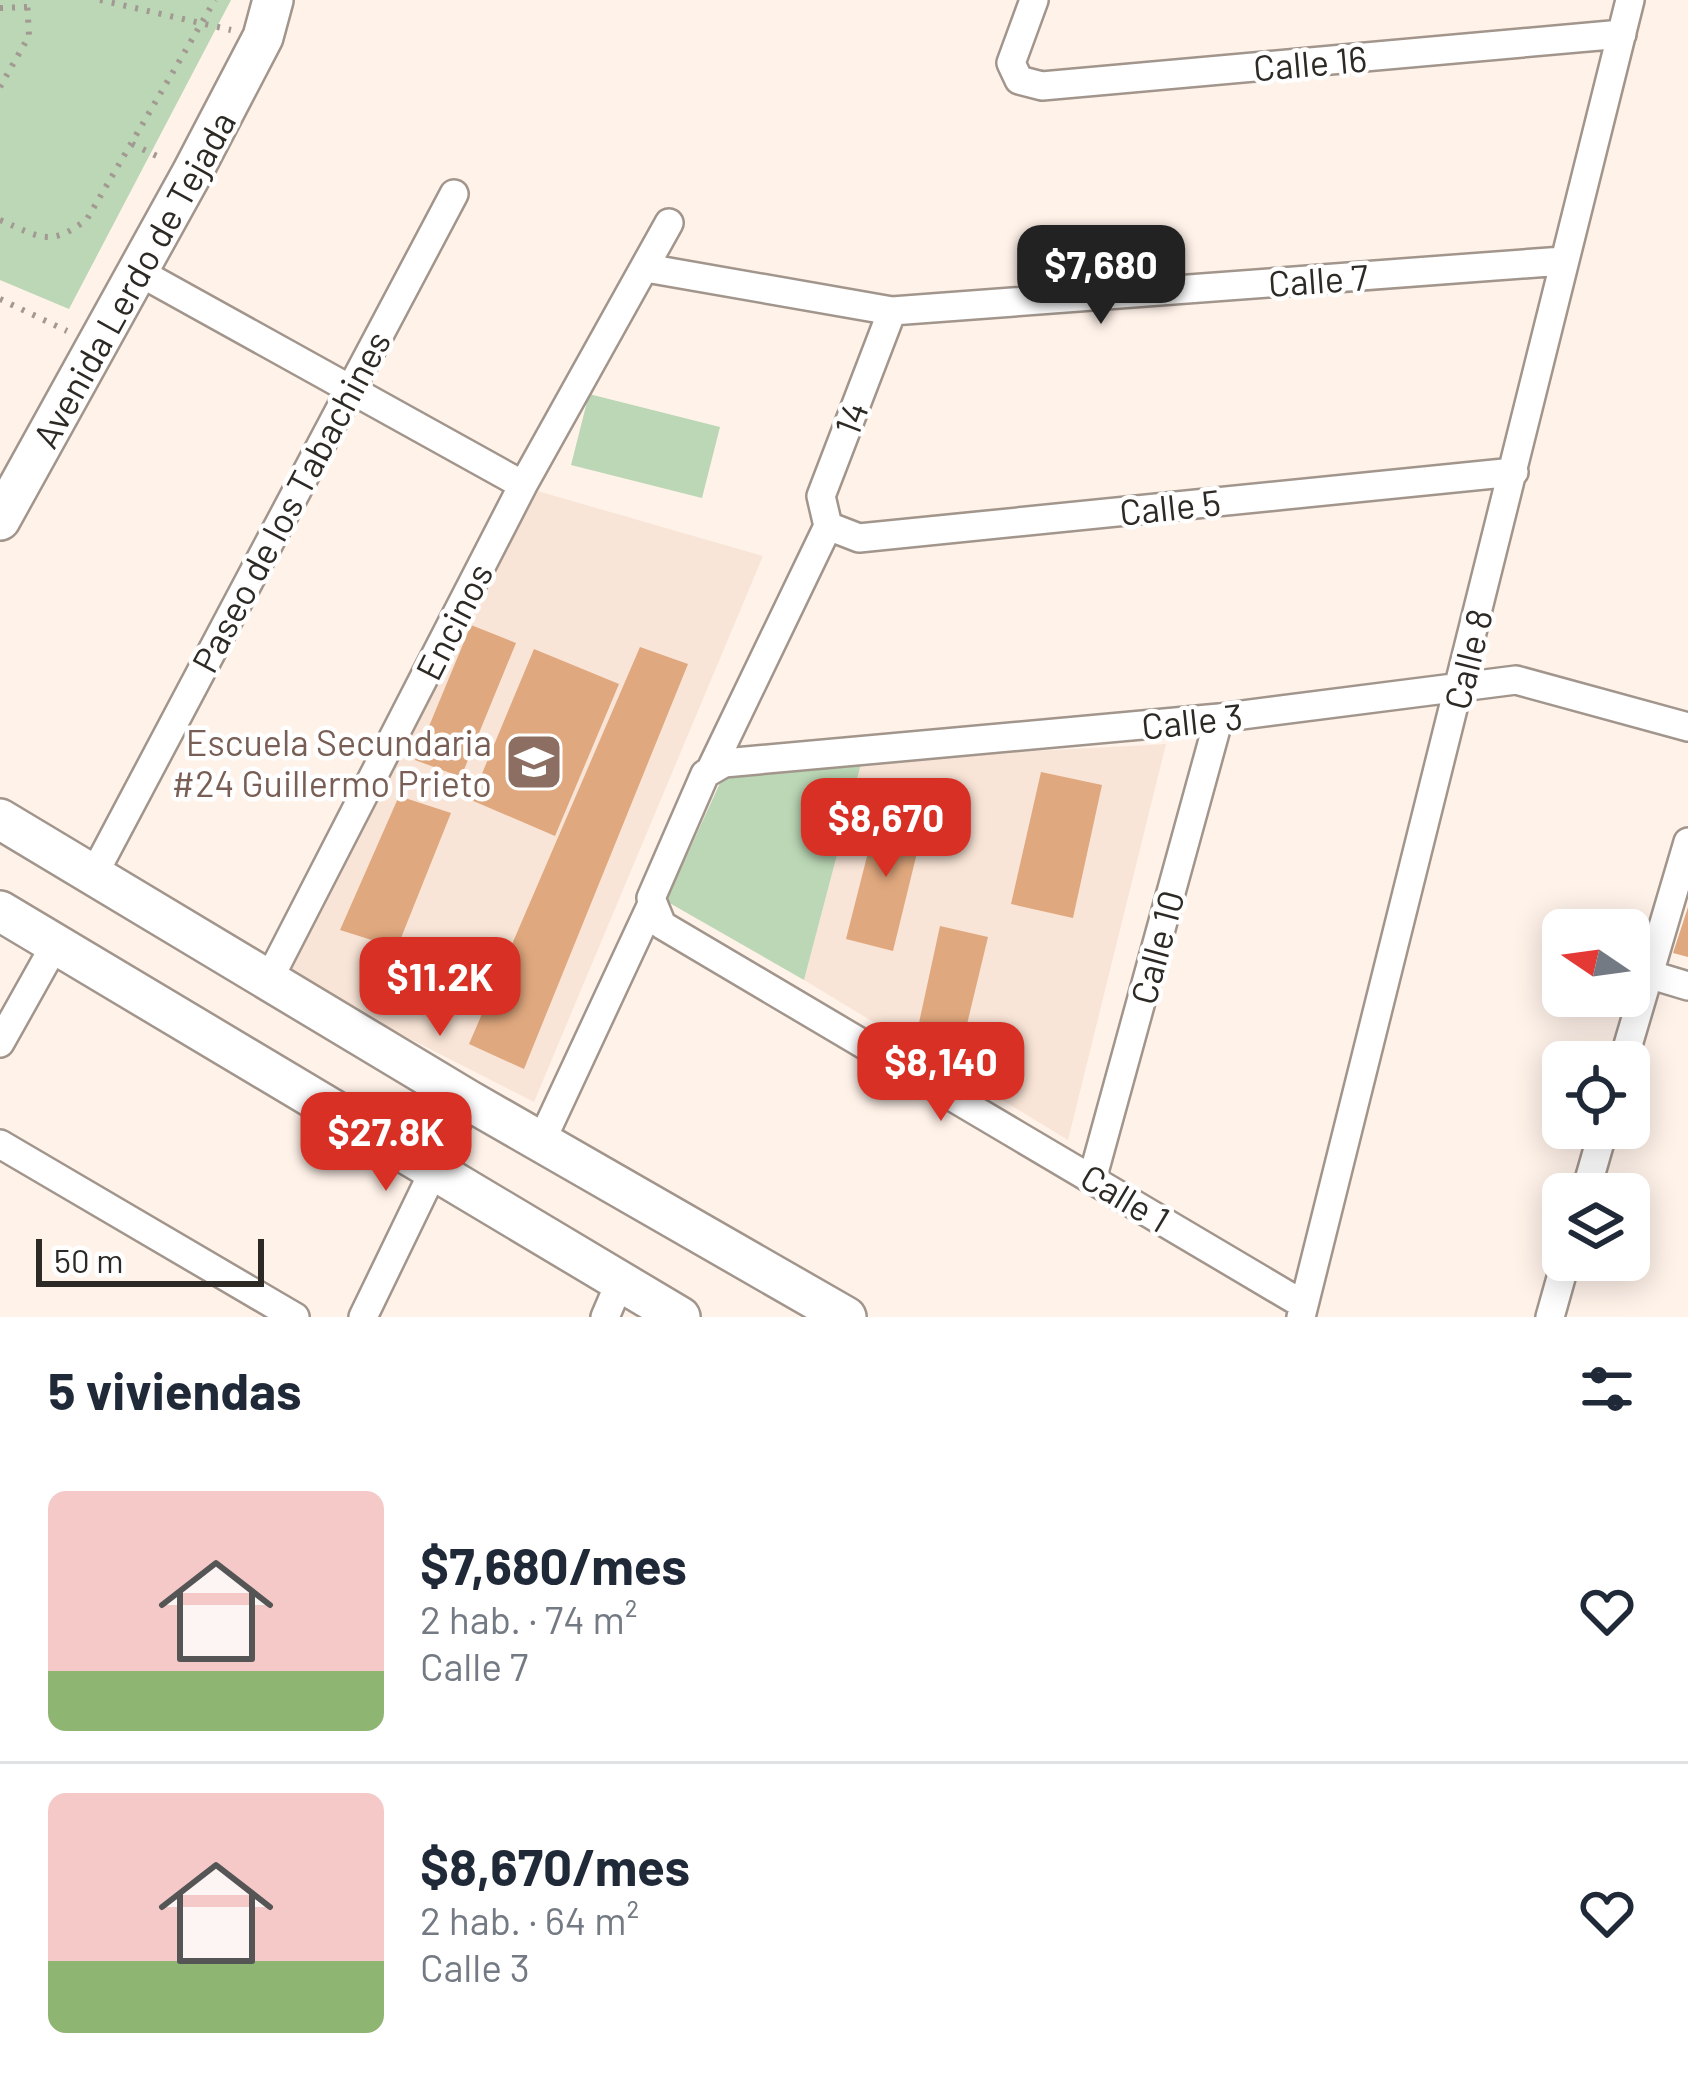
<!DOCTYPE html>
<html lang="es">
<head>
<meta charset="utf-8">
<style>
  body { margin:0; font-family:Barlow,sans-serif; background:#f2f2f3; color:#1f2937; height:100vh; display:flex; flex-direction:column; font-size:45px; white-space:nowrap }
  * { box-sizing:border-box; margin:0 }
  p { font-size:39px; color:#747a83 }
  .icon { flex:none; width:66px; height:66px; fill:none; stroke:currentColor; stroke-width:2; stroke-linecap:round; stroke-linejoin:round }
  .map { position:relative; height:1317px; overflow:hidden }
  .side { display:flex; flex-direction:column; background:#fff; flex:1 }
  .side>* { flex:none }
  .needle { width:78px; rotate:283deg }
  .tools { position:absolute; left:1542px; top:909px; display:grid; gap:24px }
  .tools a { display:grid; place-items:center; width:108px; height:108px; border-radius:18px; background:#fff; box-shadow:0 6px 30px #0003; font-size:60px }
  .scale { position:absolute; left:36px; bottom:30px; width:228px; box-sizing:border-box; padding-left:12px; border:6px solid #2d2925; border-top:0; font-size:33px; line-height:42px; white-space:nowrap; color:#2d2925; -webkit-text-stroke:9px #fff; paint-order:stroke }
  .price { position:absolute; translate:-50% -102px; padding:0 27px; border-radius:24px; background:#d93025; color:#fff; font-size:39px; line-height:78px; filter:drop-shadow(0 3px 6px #0008) }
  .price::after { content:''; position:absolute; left:50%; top:72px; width:36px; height:27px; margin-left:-18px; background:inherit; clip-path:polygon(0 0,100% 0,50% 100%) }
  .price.selected { background:#222; color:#fff }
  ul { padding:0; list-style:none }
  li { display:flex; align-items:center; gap:36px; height:300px; padding:0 48px }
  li+li { border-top:3px solid #e0e1e3 }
  li span { display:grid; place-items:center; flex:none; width:336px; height:240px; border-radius:18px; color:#555 }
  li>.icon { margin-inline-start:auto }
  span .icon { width:144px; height:144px; fill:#fffc; stroke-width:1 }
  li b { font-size:51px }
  h2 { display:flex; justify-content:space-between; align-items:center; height:144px; padding:0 48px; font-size:51px }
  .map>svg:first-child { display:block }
  .built { fill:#f9e5d7 }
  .green { fill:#bbd7b5 }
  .building { fill:#e0a87e }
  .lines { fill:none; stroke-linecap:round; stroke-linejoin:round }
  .street-casing { stroke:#a1958c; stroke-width:32 }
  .secondary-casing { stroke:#a1958c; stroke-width:44 }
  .path { stroke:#a29992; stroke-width:6; stroke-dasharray:3 9; stroke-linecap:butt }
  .street { stroke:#fff; stroke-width:27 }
  .secondary { stroke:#fff; stroke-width:39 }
  .labels { text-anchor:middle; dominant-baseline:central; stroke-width:9; stroke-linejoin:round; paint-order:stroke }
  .street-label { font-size:36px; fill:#2d2925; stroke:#fff }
  .education-label { font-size:36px; fill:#785e54; stroke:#fff; text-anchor:end }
</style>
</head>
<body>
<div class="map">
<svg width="1688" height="1317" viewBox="0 0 1688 1317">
  <rect width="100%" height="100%" fill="#fff2e9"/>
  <path class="built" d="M534 490 763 556 534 1102 375 1021 286 968Z
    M1166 744 1068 1140 804 980 862 760Z"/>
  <path class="green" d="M0 0H231L69 309 0 280Z
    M589 394 720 427 702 498 571 465Z
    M862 760 804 980 666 901 725 772Z"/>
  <path class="building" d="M471 625 516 643 461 777 415 760Z
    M640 647 688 664 524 1069 469 1044Z
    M534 649 619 684 555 836 471 800Z
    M1041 772 1102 785 1073 918 1011 904Z
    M399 796 451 813 397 948 340 930Z
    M879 809 925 820 893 951 846 939Z
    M1688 907V957L1673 953Z
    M940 926 988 937 962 1045 917 1032Z"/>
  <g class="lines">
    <g class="street-casing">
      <path id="street" d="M1034 0 1011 63 1019 80 1042 86 1622 34
        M646 268 892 311 1563 261
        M139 272 523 485
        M828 526 859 538 1514 472
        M828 526 821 496 892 311
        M711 769 828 526
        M95 872 454 194
        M1648 974 1688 986
        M269 979 523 485 669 223
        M0 1043 56 943
        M1623 1062 1688 842
        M541 1142 651 906
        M0 1144 295 1317
        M1093 1176 1219 718
        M1585 1194 1604 1128
        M1304 1305 662 925 651 898 705 774 724 763 1219 718 1516 680 1688 727
        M363 1317 468 1100
        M605 1317 620 1282
        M1301 1317 1630 0
        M1550 1317 1566 1260"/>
    </g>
    <g class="secondary-casing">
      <path id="secondary" d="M0 520 192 173 263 37 273 0
        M0 819 468 1100 846 1317
        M0 911 680 1317"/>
    </g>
    <path class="path" d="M100 0 231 30
      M0 8 27 7
      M0 87 29 36 27 0
      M132 144 161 158
      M0 220C40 237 50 248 87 219L215 0
      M0 299 67 331"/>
    <use href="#street" class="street"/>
    <use href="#secondary" class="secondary"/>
  </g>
  <defs>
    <g id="school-square" transform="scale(3)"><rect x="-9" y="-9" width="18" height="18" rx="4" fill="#8d6e63" stroke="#fff"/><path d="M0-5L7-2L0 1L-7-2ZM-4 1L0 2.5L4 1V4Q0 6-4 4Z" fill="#fff"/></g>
  </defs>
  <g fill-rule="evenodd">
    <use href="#school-square" x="534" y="762"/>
  </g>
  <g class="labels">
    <g class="street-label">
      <text transform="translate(1310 62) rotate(-5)">Calle 16</text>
      <text transform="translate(133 279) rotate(-61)">Avenida Lerdo de Tejada</text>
      <text transform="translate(1318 279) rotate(-4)">Calle 7</text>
      <text transform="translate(850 418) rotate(-69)">14</text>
      <text transform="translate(290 501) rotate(-62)">Paseo de los Tabachines</text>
      <text transform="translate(1170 506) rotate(-6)">Calle 5</text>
      <text transform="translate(453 621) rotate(-63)">Encinos</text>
      <text transform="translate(1467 659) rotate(-76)">Calle 8</text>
      <text transform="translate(1192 720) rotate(-6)">Calle 3</text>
      <text transform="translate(1156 947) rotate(-75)">Calle 10</text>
      <text transform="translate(1126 1197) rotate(31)">Calle 1</text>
    </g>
    <g class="education-label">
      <text x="492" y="741">Escuela Secundaria<tspan x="492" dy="41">#24 Guillermo Prieto</tspan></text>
    </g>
  </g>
</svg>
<div class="tools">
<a><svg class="needle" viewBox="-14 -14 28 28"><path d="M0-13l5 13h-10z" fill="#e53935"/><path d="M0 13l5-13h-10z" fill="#747a83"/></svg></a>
<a><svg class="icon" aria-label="locate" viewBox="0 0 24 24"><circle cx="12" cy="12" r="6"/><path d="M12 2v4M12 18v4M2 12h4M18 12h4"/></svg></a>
<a><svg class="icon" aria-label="layers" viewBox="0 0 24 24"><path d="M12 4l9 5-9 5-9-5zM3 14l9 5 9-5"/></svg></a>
</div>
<div class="scale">50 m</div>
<b class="price selected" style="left:1101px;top:327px">$7,680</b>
<b class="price" style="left:886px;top:880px">$8,670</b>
<b class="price" style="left:440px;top:1039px">$11.2K</b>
<b class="price" style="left:941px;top:1124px">$8,140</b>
<b class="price" style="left:386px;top:1194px">$27.8K</b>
</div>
<section class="side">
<h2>5 viviendas<svg class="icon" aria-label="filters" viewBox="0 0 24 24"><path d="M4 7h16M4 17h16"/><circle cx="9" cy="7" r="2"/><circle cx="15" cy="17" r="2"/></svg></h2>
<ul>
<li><span style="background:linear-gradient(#f6c9c9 75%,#8fb573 0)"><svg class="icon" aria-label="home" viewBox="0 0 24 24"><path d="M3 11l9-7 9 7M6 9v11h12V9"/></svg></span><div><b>$7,680/mes</b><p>2 hab. · 74 m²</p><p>Calle 7</p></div><svg class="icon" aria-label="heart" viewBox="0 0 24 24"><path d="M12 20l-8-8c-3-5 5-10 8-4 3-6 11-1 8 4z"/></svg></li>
<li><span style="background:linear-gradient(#f6c9c9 70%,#8fb573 0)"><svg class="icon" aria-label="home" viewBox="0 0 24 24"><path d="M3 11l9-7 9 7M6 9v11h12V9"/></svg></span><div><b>$8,670/mes</b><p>2 hab. · 64 m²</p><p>Calle 3</p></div><svg class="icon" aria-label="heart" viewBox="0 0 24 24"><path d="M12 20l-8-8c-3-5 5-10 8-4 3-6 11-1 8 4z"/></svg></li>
</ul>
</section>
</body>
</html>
